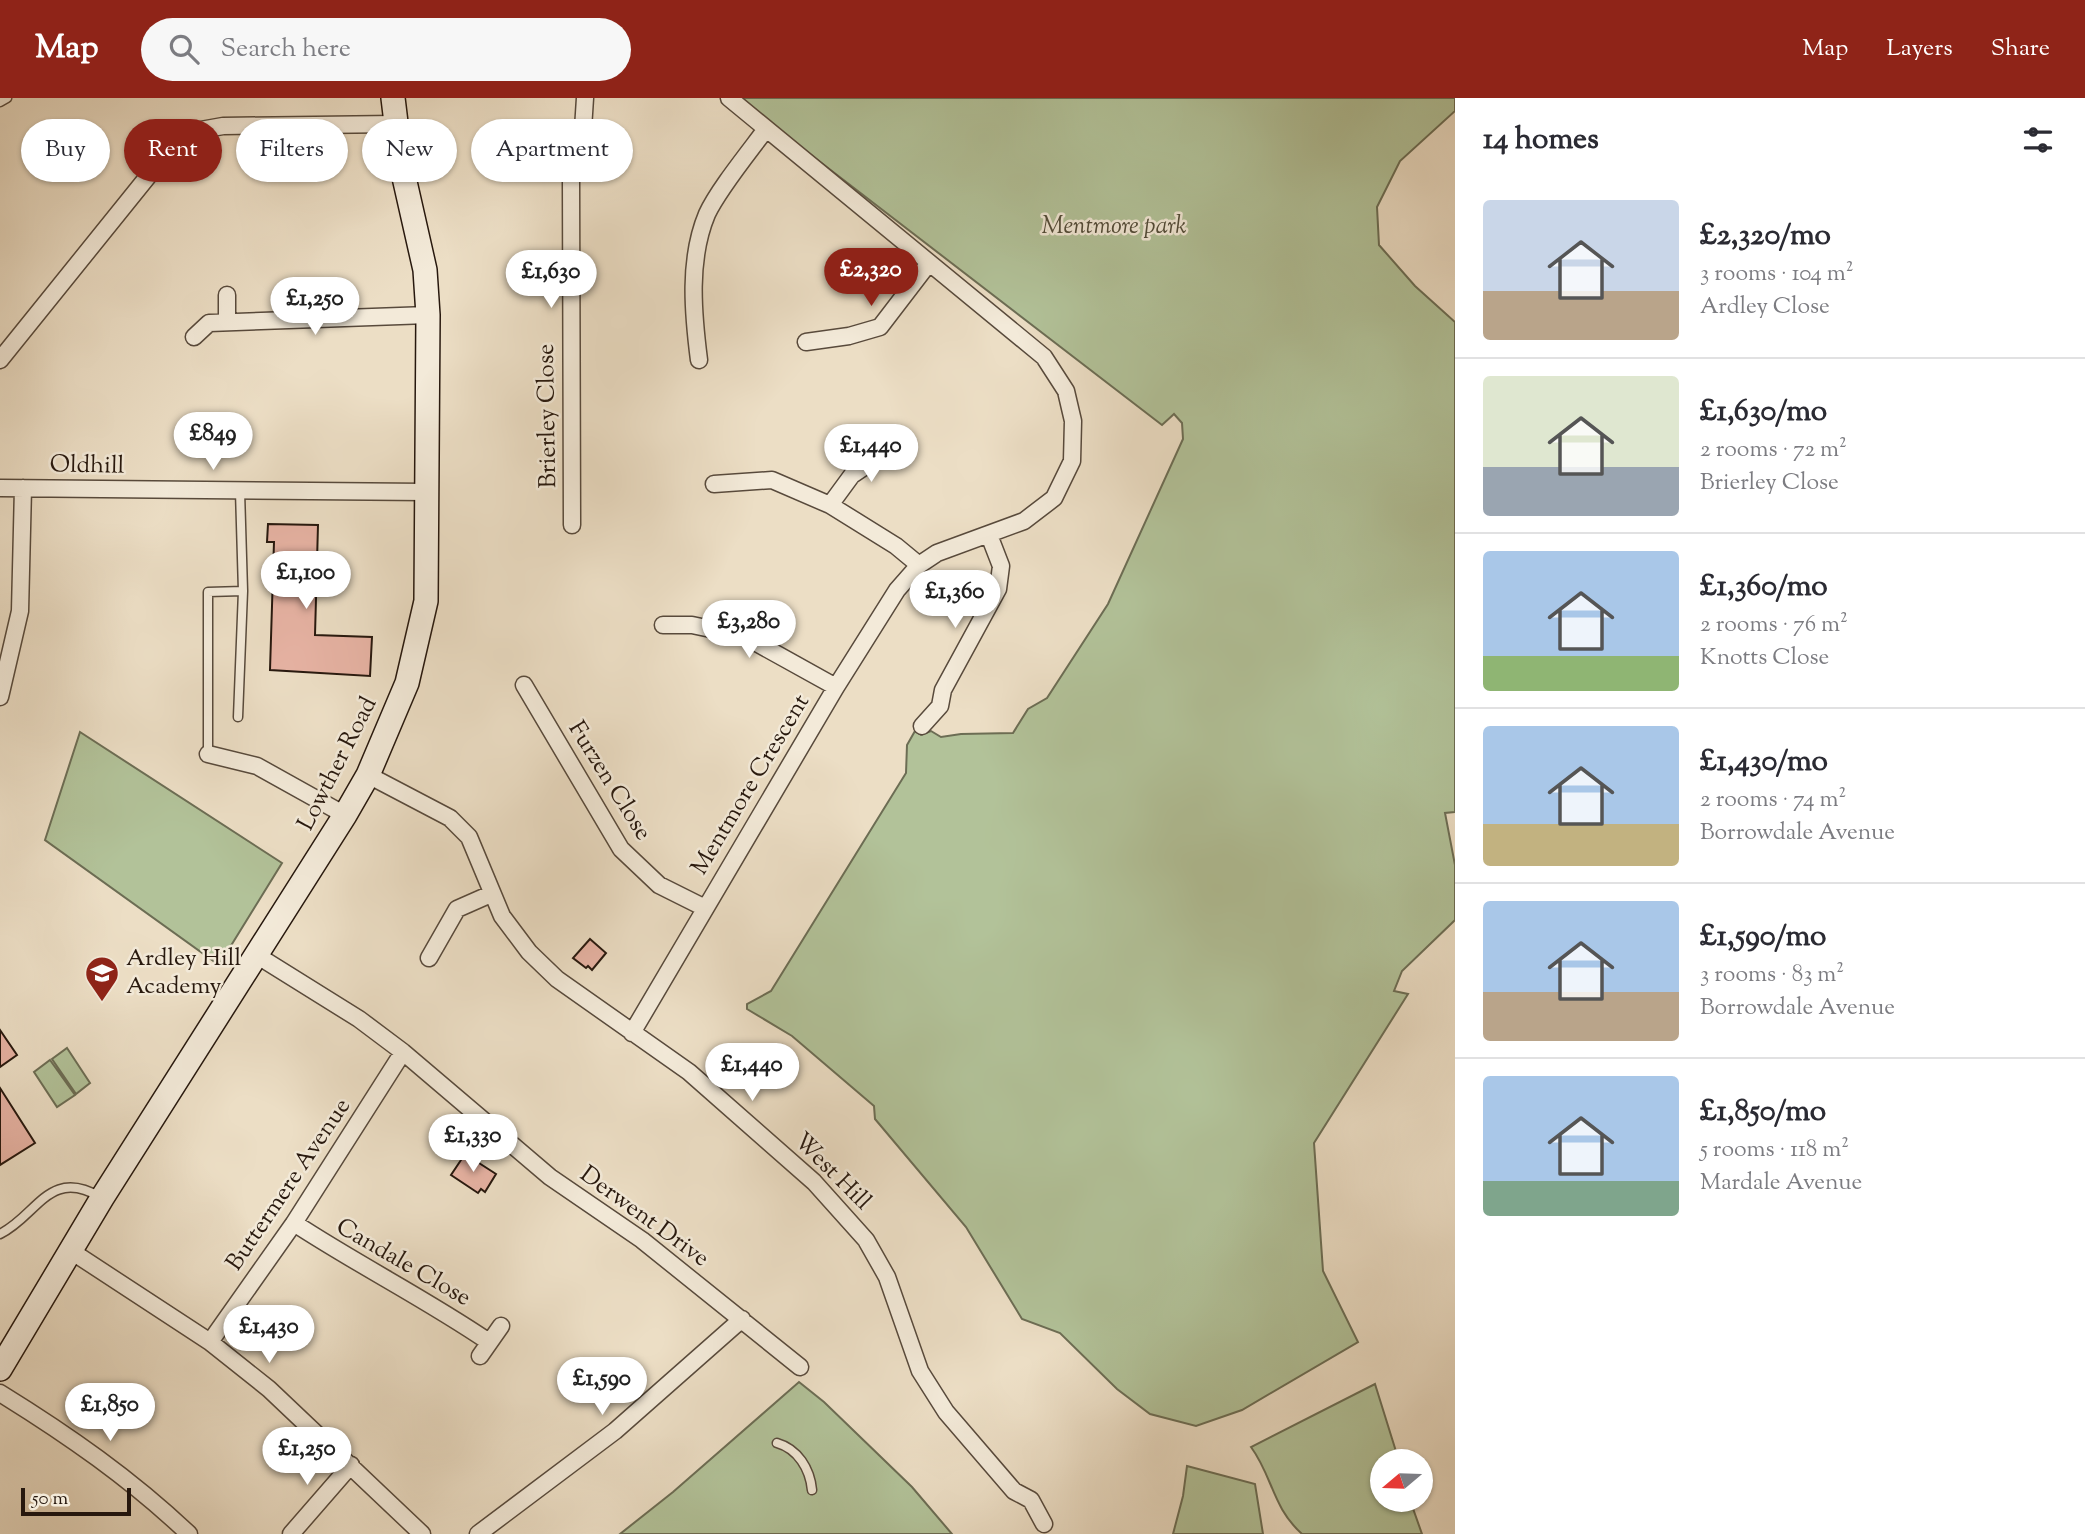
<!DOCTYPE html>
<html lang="en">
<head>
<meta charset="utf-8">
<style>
  body { margin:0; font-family:"Sorts Mill Goudy",serif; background:#f7f7f7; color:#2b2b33; height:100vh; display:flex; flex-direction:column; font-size:26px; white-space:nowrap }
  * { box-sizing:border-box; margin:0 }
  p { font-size:23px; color:#7c7c81 }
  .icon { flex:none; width:38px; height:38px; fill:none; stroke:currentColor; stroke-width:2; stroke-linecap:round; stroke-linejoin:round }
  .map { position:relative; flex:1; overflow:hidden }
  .drawer { display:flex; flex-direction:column; background:#fff; width:630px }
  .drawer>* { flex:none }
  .banner { position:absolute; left:21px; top:21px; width:665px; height:63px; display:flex; gap:14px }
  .needle { width:46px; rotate:251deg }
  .controls { position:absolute; left:1370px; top:1351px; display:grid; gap:14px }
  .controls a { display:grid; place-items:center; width:63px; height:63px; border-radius:50%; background:#fff; box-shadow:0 2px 5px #0004; font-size:35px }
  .scale { position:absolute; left:21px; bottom:18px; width:110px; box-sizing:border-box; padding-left:7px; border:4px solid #27180e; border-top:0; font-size:19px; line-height:24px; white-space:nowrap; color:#27180e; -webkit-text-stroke:5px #f3ead9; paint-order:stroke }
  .price { position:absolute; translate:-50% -60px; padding:0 16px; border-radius:24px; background:#fff; color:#222; font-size:23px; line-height:46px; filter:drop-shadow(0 2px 4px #0008) }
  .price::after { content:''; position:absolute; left:50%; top:42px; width:21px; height:16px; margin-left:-10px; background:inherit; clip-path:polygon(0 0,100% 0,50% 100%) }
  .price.active { background:#8f2418; color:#fff }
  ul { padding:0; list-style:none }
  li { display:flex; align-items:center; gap:21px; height:175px; padding:0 28px }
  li+li { border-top:2px solid #e1e1e2 }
  li span { display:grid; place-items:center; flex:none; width:196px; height:140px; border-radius:7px; color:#555 }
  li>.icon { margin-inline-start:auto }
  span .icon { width:84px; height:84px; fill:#fffc; stroke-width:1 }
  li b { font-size:30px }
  h2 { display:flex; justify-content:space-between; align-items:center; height:84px; padding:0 28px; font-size:30px }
  .tag { padding:0 24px; border-radius:32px; background:#fff; box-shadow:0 2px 5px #0004; font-size:24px; line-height:63px }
  .tag.active { background:#8f2418; color:#fff }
  header { display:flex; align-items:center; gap:42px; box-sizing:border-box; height:98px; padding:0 35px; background:#8f2418; color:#fff }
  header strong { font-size:33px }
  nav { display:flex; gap:38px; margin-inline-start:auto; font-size:24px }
  .search { width:490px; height:63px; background:#f7f7f7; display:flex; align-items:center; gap:18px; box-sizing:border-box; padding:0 24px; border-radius:38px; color:#7c7c81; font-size:26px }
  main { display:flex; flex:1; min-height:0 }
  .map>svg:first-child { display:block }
  .green { fill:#b2c299; stroke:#6c6d54; stroke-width:2 }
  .building { fill:#e7b3a4; stroke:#27180e; stroke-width:2 }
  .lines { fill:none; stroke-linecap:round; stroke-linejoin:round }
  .lane-casing { stroke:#584a3c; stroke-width:11 }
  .street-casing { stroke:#584a3c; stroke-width:19 }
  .secondary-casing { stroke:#27180e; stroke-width:26 }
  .lane { stroke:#f3ead9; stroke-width:8 }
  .street { stroke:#f3ead9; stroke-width:16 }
  .secondary { stroke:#f3ead9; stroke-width:23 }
  .labels { text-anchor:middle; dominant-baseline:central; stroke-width:5; stroke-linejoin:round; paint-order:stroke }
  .park-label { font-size:24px; font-style:italic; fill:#514b38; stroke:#f3ead9 }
  .street-label { font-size:24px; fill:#27180e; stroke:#f3ead9 }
  .poi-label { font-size:24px; fill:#27180e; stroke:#f3ead9; text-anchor:start }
</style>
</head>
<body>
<header>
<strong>Map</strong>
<div class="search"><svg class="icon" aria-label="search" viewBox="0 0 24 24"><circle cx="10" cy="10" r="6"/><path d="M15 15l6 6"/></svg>Search here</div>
<nav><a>Map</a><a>Layers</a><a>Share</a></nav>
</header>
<main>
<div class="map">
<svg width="1455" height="1436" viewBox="0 0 1455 1436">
  <rect width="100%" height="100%" fill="#ecdec5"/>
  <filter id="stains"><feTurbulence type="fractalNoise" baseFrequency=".00286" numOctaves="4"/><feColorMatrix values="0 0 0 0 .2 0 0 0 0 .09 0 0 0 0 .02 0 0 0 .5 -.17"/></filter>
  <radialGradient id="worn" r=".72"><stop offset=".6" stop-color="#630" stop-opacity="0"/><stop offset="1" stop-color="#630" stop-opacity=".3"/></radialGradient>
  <path class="green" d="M737 0H1455V13L1400 63 1377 109 1379 147 1415 188 1455 224V714L1445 715 1455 767V822L1402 873 1394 893 1408 896 1314 1045 1323 1173 1358 1244 1242 1312 1196 1328 1150 1316 1117 1291 1060 1235 1022 1221 966 1129 875 1021 874 1008 792 938 747 911V906L771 893 906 675 907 647 915 633 921 637 931 633 941 639 961 636 1013 635 1028 611 1047 600 1108 506 1183 341 1182 325 1174 316 1162 327Z
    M80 634 282 765 219 867 45 742Z
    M67 950 90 985 76 996 52 961Z
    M50 962 75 997 57 1009 34 974Z
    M799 1284 824 1304 912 1389 952 1436H620L673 1394Z
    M1375 1286 1399 1363H1382V1402H1410L1422 1436H1302C1272 1409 1273 1379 1251 1349Z
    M1187 1368 1255 1386 1263 1436H1173L1183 1398Z"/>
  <path class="building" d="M268 426 318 427 315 537 372 539 370 578 270 572 274 444H267Z
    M590 841 606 855 592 872 588 868 586 870 573 860Z
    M0 932 17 957 0 969Z
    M0 990 35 1045 0 1067Z
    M465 1056 496 1076 485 1094 481 1091 478 1095 451 1077Z"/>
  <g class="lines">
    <g class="lane-casing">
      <path id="lane" d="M0 4 7 0
        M238 619 243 493
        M208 656V494L243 493 240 393
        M0 1136C37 1118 49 1069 100 1099
        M777 1345C798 1351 810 1371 812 1392"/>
    </g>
    <g class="street-casing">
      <path id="street" d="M227 197V224
        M194 239 209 225 428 217
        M806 244 849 238 880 229 929 165
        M0 262 170 51 195 33 223 28 395 26
        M699 262C693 215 688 161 707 116 718 92 749 54 766 31
        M714 386 772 382 830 407 896 448 919 467
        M0 390 426 394
        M830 407 852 377 895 348
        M572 427 571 81 583 31 585 0
        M663 527H692L744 538 836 589
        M524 587 621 751 659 787 705 810
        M0 599 20 513 23 390
        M922 628 940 608 943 592 998 491 1001 468 989 437
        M208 656 257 668 345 717
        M368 677 450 720 469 739 502 818 529 854 557 881 689 974 814 1084 866 1142 887 1179 920 1273 946 1314 1014 1393 1031 1402 1044 1426
        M258 858 359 921 403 954 550 1079 642 1142 800 1269
        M429 860 457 811 491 796
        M632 935 836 589 897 492 919 467 937 455 1024 423 1054 400 1072 363 1073 323 1066 293 1044 259 729 0
        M294 1125C358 1167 426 1201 489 1244
        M71 1153 210 1244 269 1291 422 1436
        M210 1244 294 1125 403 954
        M480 1258 501 1228
        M0 1295C68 1337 131 1381 189 1436
        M291 1436 351 1367
        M478 1436 615 1333 742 1221"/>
    </g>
    <g class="secondary-casing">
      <path id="secondary" d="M0 1271 102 1100 345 717 368 677 407 585 426 503 428 217 425 172 401 66 393 0"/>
    </g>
    <use href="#lane" class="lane"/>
    <use href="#street" class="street"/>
    <use href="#secondary" class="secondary"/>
  </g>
  <defs>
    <g id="school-pin" transform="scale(1.75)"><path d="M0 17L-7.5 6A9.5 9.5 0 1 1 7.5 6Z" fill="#8f2418" stroke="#f3ead9"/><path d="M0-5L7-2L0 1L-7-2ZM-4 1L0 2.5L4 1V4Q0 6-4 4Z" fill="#fff"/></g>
  </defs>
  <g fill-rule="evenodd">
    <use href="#school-pin" x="102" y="875"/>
  </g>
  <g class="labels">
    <g class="park-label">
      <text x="1114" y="129">Mentmore park</text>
    </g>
    <g class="street-label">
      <text transform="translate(548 318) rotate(-91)">Brierley Close</text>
      <text transform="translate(87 368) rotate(1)">Oldhill</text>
      <text transform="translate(338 666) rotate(-63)">Lowther Road</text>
      <text transform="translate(609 683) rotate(58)">Furzen Close</text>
      <text transform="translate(751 687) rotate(-59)">Mentmore Crescent</text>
      <text transform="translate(832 1074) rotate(45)">West Hill</text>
      <text transform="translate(289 1087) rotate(-56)">Buttermere Avenue</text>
      <text transform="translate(644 1119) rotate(36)">Derwent Drive</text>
      <text transform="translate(403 1165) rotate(30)">Candale Close</text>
    </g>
    <g class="poi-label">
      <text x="126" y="861">Ardley Hill<tspan x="126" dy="28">Academy</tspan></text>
    </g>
  </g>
  <rect width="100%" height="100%" filter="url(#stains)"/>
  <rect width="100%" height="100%" fill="url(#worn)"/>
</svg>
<div class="controls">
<a><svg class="needle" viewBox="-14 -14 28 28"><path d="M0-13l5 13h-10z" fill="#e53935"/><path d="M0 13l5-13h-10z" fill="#7c7c81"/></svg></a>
</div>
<div class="scale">50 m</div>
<b class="price active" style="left:871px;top:210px">£2,320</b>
<b class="price" style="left:551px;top:212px">£1,630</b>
<b class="price" style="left:315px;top:239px">£1,250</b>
<b class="price" style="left:213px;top:374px">£849</b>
<b class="price" style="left:871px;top:386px">£1,440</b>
<b class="price" style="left:306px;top:513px">£1,100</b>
<b class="price" style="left:955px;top:532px">£1,360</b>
<b class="price" style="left:749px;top:562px">£3,280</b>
<b class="price" style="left:752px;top:1005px">£1,440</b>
<b class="price" style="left:473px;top:1076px">£1,330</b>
<b class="price" style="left:269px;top:1267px">£1,430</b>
<b class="price" style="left:602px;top:1319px">£1,590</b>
<b class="price" style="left:110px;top:1345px">£1,850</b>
<b class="price" style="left:307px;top:1389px">£1,250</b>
<div class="banner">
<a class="tag">Buy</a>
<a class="tag active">Rent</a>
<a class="tag">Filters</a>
<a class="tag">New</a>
<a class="tag">Apartment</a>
</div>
</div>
<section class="drawer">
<h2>14 homes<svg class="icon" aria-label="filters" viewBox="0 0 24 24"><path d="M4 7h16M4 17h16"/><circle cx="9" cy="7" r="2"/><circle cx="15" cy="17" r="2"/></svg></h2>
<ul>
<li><span style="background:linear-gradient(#c9d6e8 65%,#b9a48a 0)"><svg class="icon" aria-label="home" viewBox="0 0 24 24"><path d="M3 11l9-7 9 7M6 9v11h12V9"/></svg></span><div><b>£2,320/mo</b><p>3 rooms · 104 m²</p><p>Ardley Close</p></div></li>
<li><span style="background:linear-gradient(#dfe7d0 65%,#9aa5b1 0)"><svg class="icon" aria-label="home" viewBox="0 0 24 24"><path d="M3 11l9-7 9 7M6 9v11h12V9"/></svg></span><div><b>£1,630/mo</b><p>2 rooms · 72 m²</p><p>Brierley Close</p></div></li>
<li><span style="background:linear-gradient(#a9c7e8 75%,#8fb573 0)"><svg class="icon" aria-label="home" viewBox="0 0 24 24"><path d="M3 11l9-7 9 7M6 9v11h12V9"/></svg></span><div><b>£1,360/mo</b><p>2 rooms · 76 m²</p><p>Knotts Close</p></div></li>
<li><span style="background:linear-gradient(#a9c7e8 70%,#c2b280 0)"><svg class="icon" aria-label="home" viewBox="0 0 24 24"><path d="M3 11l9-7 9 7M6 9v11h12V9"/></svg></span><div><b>£1,430/mo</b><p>2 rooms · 74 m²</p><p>Borrowdale Avenue</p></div></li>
<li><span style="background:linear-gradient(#a9c7e8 65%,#b9a48a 0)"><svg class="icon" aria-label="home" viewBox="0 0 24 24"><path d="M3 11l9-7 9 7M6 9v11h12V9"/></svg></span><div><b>£1,590/mo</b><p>3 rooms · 83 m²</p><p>Borrowdale Avenue</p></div></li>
<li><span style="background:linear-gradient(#a9c7e8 75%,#7fa58c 0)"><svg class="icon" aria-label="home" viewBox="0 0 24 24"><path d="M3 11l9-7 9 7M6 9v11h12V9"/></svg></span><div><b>£1,850/mo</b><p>5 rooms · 118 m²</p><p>Mardale Avenue</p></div></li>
</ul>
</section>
</main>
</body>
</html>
